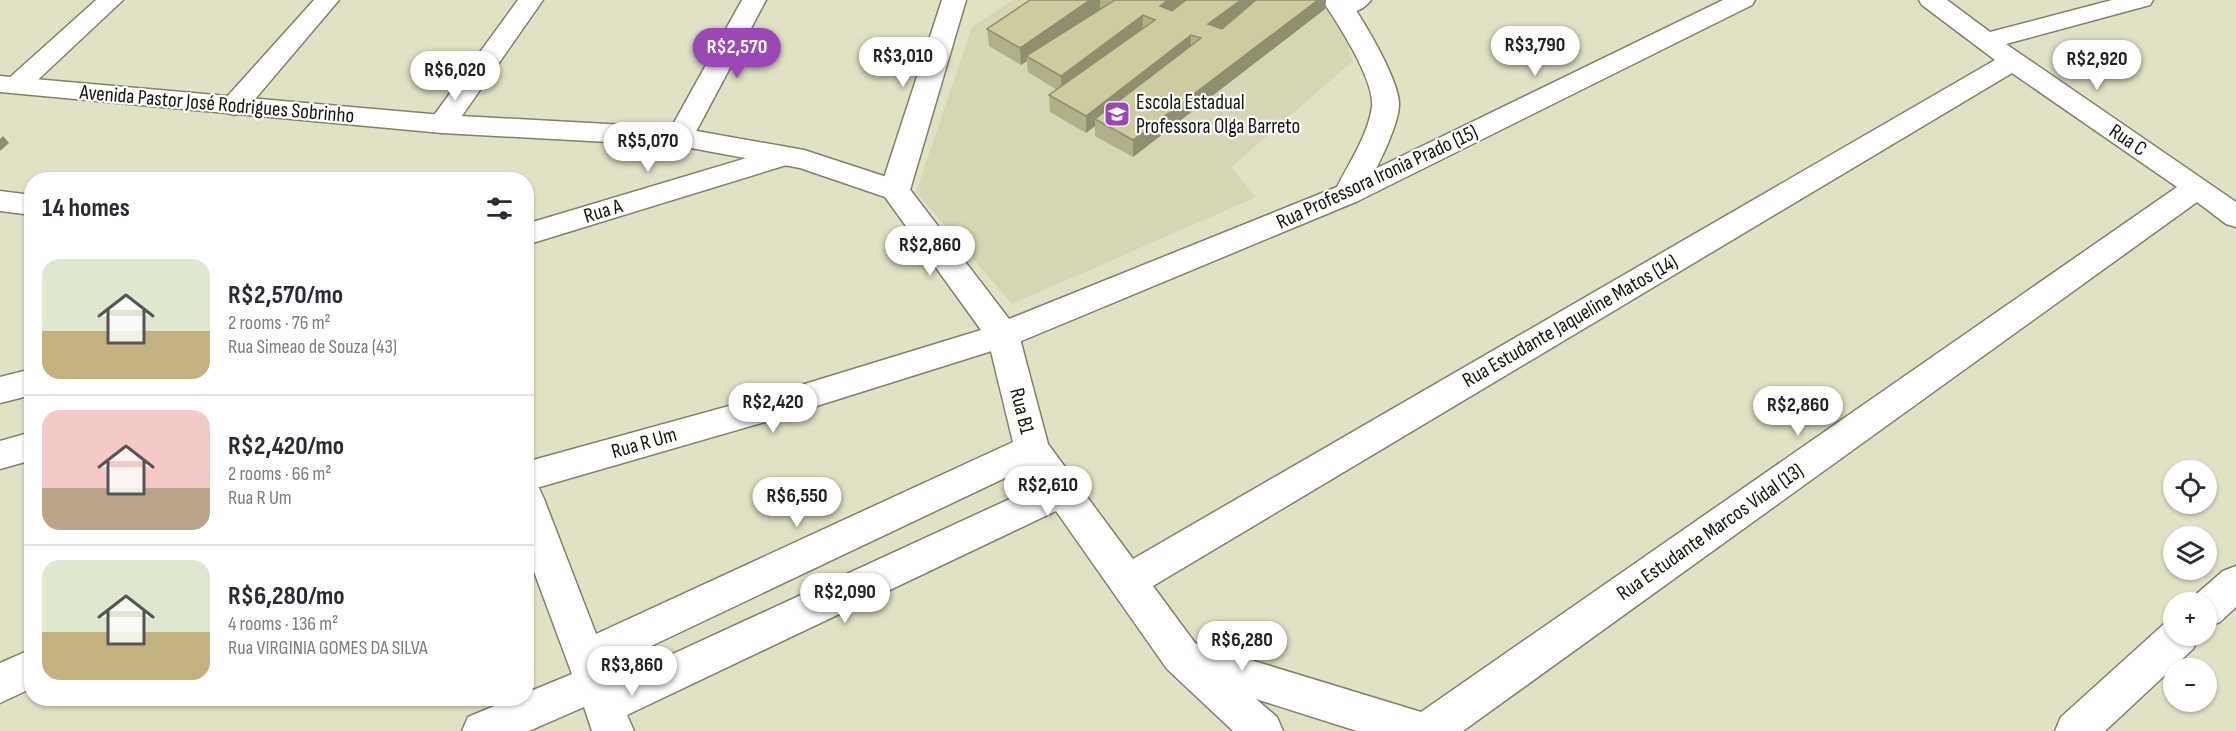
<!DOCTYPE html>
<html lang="en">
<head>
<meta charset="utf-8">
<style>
  body { margin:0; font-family:"Sofia Sans Condensed",sans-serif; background:#f2f2f3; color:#2b2b33; height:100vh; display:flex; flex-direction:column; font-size:22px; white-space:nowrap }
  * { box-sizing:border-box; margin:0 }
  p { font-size:20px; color:#7c7c81 }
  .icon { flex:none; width:33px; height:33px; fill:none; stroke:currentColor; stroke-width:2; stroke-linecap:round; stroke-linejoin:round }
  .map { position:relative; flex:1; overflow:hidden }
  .sheet { position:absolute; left:24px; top:172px; width:510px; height:534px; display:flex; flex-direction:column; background:#fff; border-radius:24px; box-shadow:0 2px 4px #0004 }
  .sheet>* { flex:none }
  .tools { position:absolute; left:2163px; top:460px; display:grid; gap:12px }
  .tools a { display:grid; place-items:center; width:54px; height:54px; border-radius:50%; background:#fff; box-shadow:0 2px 4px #0004; font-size:30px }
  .price { position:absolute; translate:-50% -51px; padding:0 14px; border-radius:21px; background:#fff; color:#222; font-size:20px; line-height:39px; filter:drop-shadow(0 2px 3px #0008) }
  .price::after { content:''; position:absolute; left:50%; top:36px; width:18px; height:14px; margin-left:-9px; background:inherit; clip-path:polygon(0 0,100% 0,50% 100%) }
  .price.current { background:#9b47b5; color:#fff }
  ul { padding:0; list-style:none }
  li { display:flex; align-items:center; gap:18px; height:150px; padding:0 18px }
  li+li { border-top:2px solid #e1e1e2 }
  li span { display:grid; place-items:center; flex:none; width:168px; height:120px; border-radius:18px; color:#555 }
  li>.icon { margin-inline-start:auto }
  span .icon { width:72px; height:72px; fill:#fffc; stroke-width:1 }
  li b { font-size:26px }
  h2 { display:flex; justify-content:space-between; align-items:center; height:72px; padding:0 18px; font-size:26px }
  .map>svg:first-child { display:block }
  .built { fill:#d6d6b4 }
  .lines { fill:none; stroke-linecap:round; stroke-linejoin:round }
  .minor-casing { stroke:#818168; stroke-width:3 }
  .tertiary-casing { stroke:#818168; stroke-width:3 }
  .minor { fill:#fff; fill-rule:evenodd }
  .tertiary { fill:#fff; fill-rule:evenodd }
  .wall { fill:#afaf88 }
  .shaded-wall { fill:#8f8f6f }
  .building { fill:#cccc9e; stroke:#8f8f6f; stroke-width:1.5 }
  .labels { text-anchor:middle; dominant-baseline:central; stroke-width:4.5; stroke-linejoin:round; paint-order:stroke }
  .poi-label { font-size:21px; fill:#15150b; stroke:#fff; text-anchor:start }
  .street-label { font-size:21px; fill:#15150b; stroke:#fff }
</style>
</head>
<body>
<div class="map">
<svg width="2236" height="731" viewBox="0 0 2236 731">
  <rect width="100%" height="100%" fill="#e1e1c5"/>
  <path class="built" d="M1013 0H1326L1335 7 1353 61 1231 167 1256 197 1012 304 916 192 972 27Z"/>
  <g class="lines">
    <g class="minor-casing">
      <path id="minor" d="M96 0H123L26 91 17 93 8 91 4 85 8 79Z
        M314 0H339L244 112 234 115 224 112 220 106 224 100Z
        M518 0H543L452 130 442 133 432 130 428 124 432 118Z
        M742 0H766L690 143 680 146 670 143 666 137Z
        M942 0H966L910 190 905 197 895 200 885 197 880 190Z
        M1339 0H1371C1363 11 1346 17 1333 13L1330 8Z
        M1723 0H1755L1752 5 1358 201 1348 204 1338 201 1333 194 1338 187Z
        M1919 0H1947L1990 32 2112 0H2153L2150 5 2006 44 2236 202V227L2226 224 2197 202 1463 731H1357L1256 699 1277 717 1283 731H1233L1167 669 1056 511 627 715 634 731H592L584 707 529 731H462L468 717 511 699H526V693L572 674 526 550V484L539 488 544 499 596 634 1013 442 987 335 992 326 1003 323 1014 326 1019 335 1048 444 1133 559 1995 60 1922 5ZM2012 73 2177 187 1421 712 1195 643 1153 586ZM1026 468 1038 486 614 681 609 666Z
        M783 147 793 149 797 156 793 163 526 245V224Z
        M32 369V395L0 403V377Z
        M32 432V460L0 469V441Z
        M2236 566V607L2220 622 2206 627V603H2190L2192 598 2223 571Z
        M2174 620V636H2199L2193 649 2105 731H2055L2061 717 2165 623Z
        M32 649V688L0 703V663Z"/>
    </g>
    <g class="tertiary-casing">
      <path id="tertiary" d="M1322 0H1348L1351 3C1365 23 1398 79 1399 103 1400 125 1371 181 1358 201L1014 344 772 420 526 491V462L772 394 981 330 885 197 800 168 680 146 442 133 0 92V76L442 115 680 128 804 150 905 183 1009 319 1337 187C1349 163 1368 135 1372 107 1375 80 1337 22 1322 0Z
        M0 191 32 195V215L0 211Z"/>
    </g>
    <use href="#minor" class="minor"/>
    <use href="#tertiary" class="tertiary"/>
  </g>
  <path class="wall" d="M1030 0H1326L1325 9 1133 157 1095 136V126L1086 133 1050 112 1049 95 1057 90 1028 72 1027 61 1021 65 989 46 987 29Z"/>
  <path class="shaded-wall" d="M1090 0H1100V10L1026 56 1027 61 1021 65 1020 48Z
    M1168 0H1191L1160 22V6Z
    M1241 0H1262L1207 41 1208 24Z
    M1318 0H1326L1325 9 1133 157V140Z
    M1143 15 1142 31 1061 93V76Z
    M1191 35 1190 51 1095 119V126L1086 133V116Z
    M3 136 9 143 0 151V139Z"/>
  <path class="building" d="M1030 0H1090L1020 48 987 29Z
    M1114 0H1168L1160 6 1172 11 1186 0H1241L1208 24 1222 29 1256 0H1318L1133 140 1095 119 1201 38 1191 35 1086 116 1049 95 1155 20 1143 15 1061 76 1026 56 1115 0Z"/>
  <defs>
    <g id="school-square" transform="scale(1.35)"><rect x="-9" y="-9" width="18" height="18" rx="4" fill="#9b47b5" stroke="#fff"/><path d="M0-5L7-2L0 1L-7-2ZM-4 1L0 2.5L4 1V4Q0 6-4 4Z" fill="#fff"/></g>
  </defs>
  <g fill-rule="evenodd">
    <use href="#school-square" x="1117" y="114"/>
  </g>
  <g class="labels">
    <g class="poi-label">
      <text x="1136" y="102">Escola Estadual<tspan x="1136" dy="24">Professora Olga Barreto</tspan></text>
    </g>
    <g class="street-label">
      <text transform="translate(217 104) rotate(5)">Avenida Pastor José Rodrigues Sobrinho</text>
      <text transform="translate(2128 140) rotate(34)">Rua C</text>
      <text transform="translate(1377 177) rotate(-25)">Rua Professora Ironia Prado (15)</text>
      <text transform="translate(603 211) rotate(-17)">Rua A</text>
      <text transform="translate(1570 321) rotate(-30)">Rua Estudante Jaqueline Matos (14)</text>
      <text transform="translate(1022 411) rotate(76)">Rua B1</text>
      <text transform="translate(644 443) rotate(-16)">Rua R Um</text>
      <text transform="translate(1710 532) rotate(-35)">Rua Estudante Marcos Vidal (13)</text>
    </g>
  </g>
</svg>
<div class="tools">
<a><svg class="icon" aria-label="locate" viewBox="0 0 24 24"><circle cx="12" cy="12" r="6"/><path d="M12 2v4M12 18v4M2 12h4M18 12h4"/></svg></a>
<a><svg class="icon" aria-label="layers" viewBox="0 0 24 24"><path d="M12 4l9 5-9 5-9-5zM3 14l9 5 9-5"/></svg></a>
<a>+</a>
<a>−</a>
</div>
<b class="price" style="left:1535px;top:77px">R$3,790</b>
<b class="price current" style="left:737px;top:79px">R$2,570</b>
<b class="price" style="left:903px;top:88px">R$3,010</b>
<b class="price" style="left:2097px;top:91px">R$2,920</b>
<b class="price" style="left:455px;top:102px">R$6,020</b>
<b class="price" style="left:648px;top:173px">R$5,070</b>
<b class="price" style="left:930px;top:277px">R$2,860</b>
<b class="price" style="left:773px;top:434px">R$2,420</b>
<b class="price" style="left:1798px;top:437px">R$2,860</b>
<b class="price" style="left:1048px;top:517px">R$2,610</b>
<b class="price" style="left:797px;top:528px">R$6,550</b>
<b class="price" style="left:845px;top:624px">R$2,090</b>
<b class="price" style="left:1242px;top:672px">R$6,280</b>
<b class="price" style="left:632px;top:697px">R$3,860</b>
<section class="sheet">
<h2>14 homes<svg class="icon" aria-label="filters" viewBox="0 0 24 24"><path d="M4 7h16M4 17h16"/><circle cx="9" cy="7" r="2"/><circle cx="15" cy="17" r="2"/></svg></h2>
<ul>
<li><span style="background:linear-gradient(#dfe7d0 60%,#c2b280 0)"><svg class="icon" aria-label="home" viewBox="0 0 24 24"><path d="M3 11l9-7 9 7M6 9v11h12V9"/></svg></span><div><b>R$2,570/mo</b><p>2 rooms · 76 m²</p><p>Rua Simeao de Souza (43)</p></div></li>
<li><span style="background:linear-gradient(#f6c9c9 65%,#b9a48a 0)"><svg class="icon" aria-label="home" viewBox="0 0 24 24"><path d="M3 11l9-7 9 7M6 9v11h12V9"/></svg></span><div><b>R$2,420/mo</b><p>2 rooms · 66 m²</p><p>Rua R Um</p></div></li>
<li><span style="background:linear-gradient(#dfe7d0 60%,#c2b280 0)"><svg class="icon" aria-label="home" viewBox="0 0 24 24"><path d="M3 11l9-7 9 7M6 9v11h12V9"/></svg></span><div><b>R$6,280/mo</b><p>4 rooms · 136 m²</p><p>Rua VIRGINIA GOMES DA SILVA</p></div></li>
</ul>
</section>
</div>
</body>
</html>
